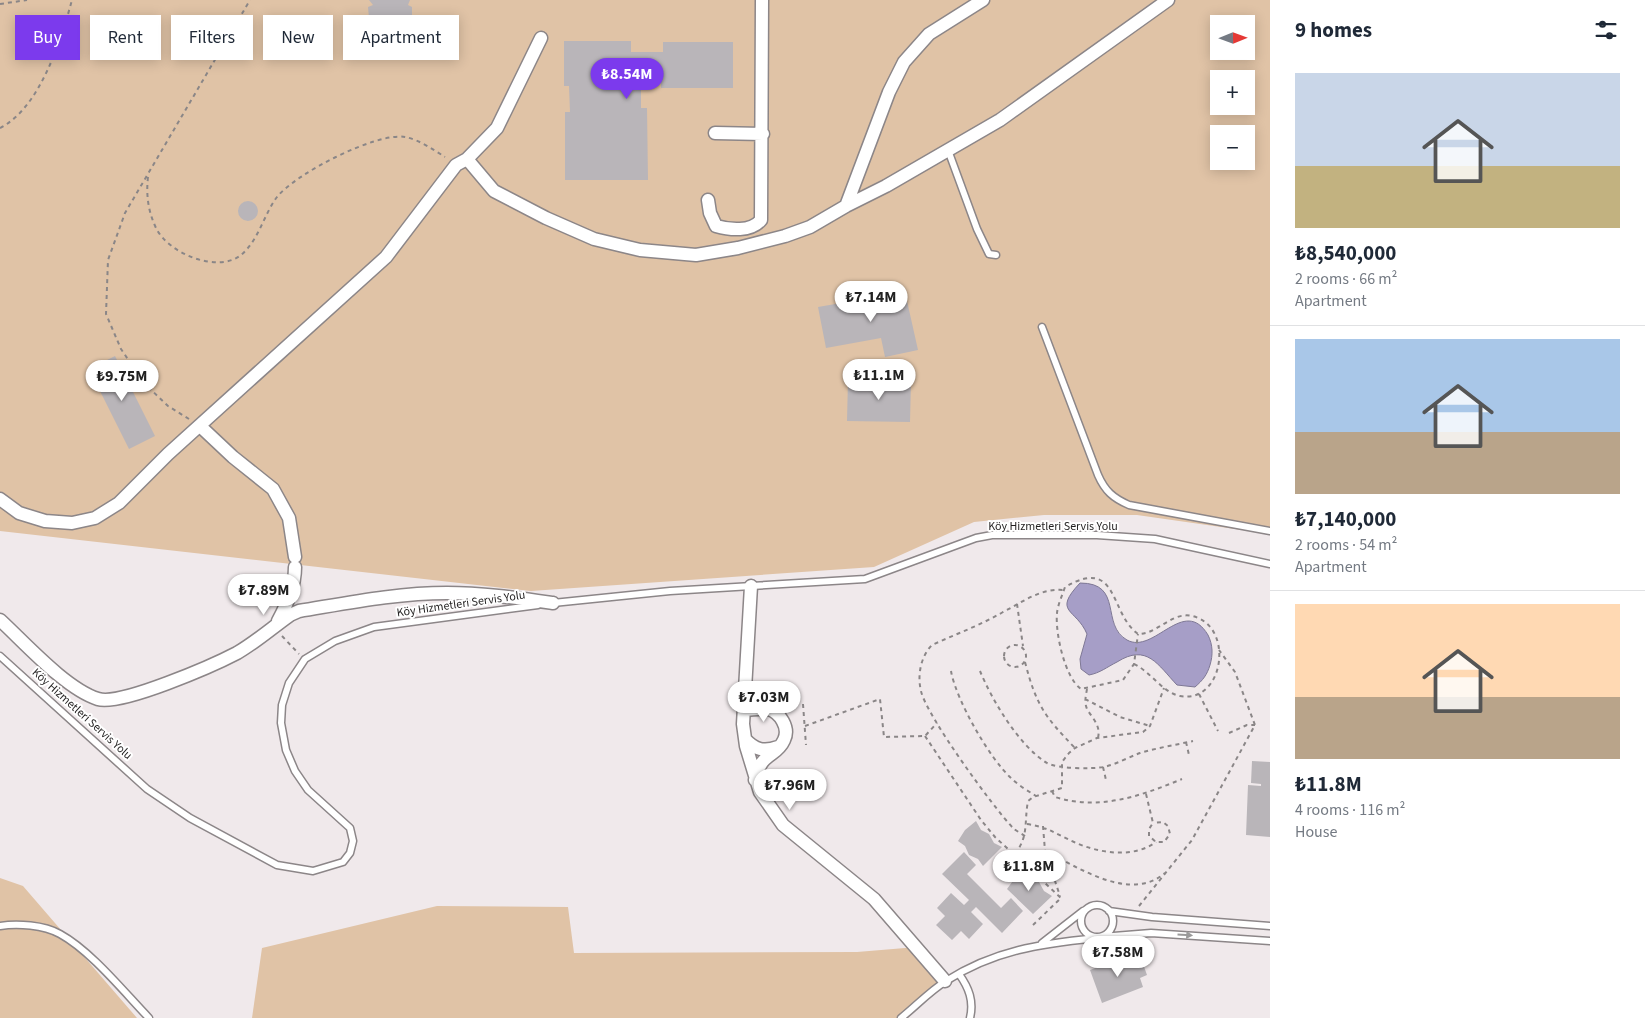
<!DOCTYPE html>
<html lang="en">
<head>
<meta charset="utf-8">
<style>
  body { margin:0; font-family:"Source Sans 3",sans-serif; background:#f2f2f3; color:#1f2937; height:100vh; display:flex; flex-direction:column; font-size:19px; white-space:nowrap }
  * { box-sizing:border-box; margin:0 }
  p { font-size:16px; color:#747a83 }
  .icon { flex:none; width:28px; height:28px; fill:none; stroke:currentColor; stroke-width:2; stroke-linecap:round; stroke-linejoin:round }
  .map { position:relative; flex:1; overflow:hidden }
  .panel { display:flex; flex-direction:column; background:#fff; width:375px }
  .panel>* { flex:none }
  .hud { position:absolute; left:15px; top:15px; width:475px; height:45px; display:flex; gap:10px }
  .needle { width:32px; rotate:89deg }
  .buttons { position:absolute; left:1210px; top:15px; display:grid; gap:10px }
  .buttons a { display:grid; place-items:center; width:45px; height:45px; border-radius:0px; background:#fff; box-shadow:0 2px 12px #0003; font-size:25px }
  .price { position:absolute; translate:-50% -42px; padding:0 11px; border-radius:18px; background:#fff; color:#222; font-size:16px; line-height:32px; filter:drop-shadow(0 1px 2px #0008) }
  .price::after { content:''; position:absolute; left:50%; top:30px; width:15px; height:11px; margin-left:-8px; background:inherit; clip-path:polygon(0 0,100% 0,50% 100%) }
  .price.on { background:#7c3aed; color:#fff }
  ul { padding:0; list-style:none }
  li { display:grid; align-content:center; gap:10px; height:265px; padding:0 25px }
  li+li { border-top:1px solid #e0e1e3 }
  li span { display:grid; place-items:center; height:155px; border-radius:0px; color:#555 }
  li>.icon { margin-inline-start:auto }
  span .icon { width:90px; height:90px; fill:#fffc; stroke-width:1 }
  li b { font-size:21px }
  h2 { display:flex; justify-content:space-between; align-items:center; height:60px; padding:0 25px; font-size:21px }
  .pill { padding:0 18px; border-radius:0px; background:#fff; box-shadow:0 2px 12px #0003; font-size:18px; line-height:45px }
  .pill.on { background:#7c3aed; color:#fff }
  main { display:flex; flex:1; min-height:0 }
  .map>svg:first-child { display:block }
  .green { fill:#e0c3a6; fill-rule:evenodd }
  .water { fill:#a69ec7; stroke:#7e7895 }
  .building { fill:#b9b5b9 }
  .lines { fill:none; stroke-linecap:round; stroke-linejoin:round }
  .lane-casing { stroke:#8c8688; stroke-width:9 }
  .street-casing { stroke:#8c8688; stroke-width:15 }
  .path { stroke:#8a8687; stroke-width:2; stroke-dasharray:4 4; stroke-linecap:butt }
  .lane { stroke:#fff; stroke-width:6 }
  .street { stroke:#fff; stroke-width:12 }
  .oneway { fill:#9b9a9a }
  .labels { text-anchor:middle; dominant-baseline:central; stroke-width:4; stroke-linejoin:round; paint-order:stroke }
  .street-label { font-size:12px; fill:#211f1f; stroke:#fff }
</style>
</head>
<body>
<main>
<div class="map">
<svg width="1270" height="1018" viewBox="0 0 1270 1018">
  <rect width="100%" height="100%" fill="#f0e9eb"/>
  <path class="green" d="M0 0H1270V534L1137 515H1044L974 522 874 567 531 591 0 531ZM1219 24H1246V51H1219ZM1219 79H1246V106H1219ZM1219 134H1246V161H1219Z
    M0 878 23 886 137 1018H0Z
    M437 906 568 907 574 953 857 952 917 947 945 981 901 1018H252L262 948Z"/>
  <path class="water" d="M1080 583C1124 583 1100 625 1127 640 1154 655 1184 595 1208 635 1213 645 1213 655 1210 665 1207 675 1203 680 1195 687L1177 685C1158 665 1147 643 1117 662 1107 667 1100 673 1089 675L1081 669 1080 659 1087 634C1076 608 1052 613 1080 583Z"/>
  <path class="building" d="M369 0H410L408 5 412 7V20L408 22 411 27 399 37H384L372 29 370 24 373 21 369 18 368 7 373 5Z
    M564 41H631V52H663V42H733V88H661V77H641V108H647L648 180H565V112H570L569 86H564Z
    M238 211a10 10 0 1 1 20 0a10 10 0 1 1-20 0Z
    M905 292 918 350 885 357 881 338 826 348 818 307Z
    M115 356 155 436 129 449 89 369Z
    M848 379 911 381 910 422 847 421Z
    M1252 761 1270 762V837L1246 835 1248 785 1261 786V784L1251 783Z
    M976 821 981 830 989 834 994 843 1002 847 983 866 978 859 969 855 965 846 958 841 965 830Z
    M964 852 976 865 967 874 1001 908 1011 898 1023 911 1002 933 976 907 971 912 983 924 969 939 961 931 952 940 936 925 945 916 937 908 951 893 964 905 969 900 942 874Z
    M1025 870 1030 878 1039 882 1044 891 1052 896 1033 914 1007 889 1015 878Z
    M1131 954 1135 964 1142 961 1147 975 1140 978 1143 987 1102 1003 1090 970Z"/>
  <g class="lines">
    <g class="lane-casing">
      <path id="lane" d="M948 150 977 229 989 254 996 255
        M1042 327 1098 475C1105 491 1113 498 1129 505L1270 531
        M553 603 670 591 865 579 976 538 992 535H1097L1155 539 1270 564
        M0 656 147 789 190 818 277 865 313 871 343 862 350 853 353 841 350 828 308 790 295 771 286 750 281 723 282 705 289 683 305 659 335 641 374 627 538 605
        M1081 921a16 16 0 1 1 32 0a16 16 0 1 1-32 0Z
        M1109 911 1152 917 1270 926
        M0 926C17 923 44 925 60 934 91 951 124 992 149 1018
        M1101 937 1151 933 1270 941
        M1042 943 1083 911
        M959 974C969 988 974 1001 970 1018
        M901 1018C916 1006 930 991 946 981 995 950 1040 944 1096 938"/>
    </g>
    <g class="street-casing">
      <path id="street" d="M715 133 763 134
        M467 159 497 128 541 38
        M708 200 710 213 716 226C730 230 751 232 761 220L762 0
        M846 206 886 186 1000 120 1168 0
        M200 426 233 457 273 489 289 518 295 557
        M0 499 19 513 45 521 72 523 95 518 119 503 168 454 386 257 456 165 467 159 494 191 546 218 594 239 640 250 696 255 738 248 785 236 810 227 846 206 889 92 904 62 929 34 983 0
        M751 586 743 724 746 746 760 792 783 825 874 899 945 981
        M0 620C25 643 66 689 98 699 121 706 214 665 237 653 256 642 273 627 290 615L299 611C348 603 397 593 447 593 482 593 517 598 553 603
        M278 621C287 604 295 587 295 567
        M744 710C751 710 761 708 768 709 780 712 790 728 784 740 776 758 761 751 755 780
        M745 739C755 750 764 752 778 747"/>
    </g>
    <path class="path" d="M0 4 27 0
      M0 128C40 108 61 40 72 0
      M148 177C146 195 148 211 156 228 168 253 217 274 241 255 259 240 264 214 277 197 295 174 376 132 405 137 418 139 434 150 445 157
      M189 419 168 406 144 383 121 349 106 314 108 260 125 213 250 0
      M1017 604 1023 646
      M282 636 299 654
      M1004 656a11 11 0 1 1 22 0a11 11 0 1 1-22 0Z
      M1025 662C1036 705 1045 717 1075 748
      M1134 664C1151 672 1163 693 1180 696 1222 704 1234 633 1198 618 1174 607 1160 634 1138 634 1109 613 1119 556 1065 587 1062 596 1058 604 1057 613 1055 633 1065 678 1081 689L1123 680 1134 664 1138 634
      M951 671C956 700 990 759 1011 778 1018 785 1028 791 1036 796
      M980 671C992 700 1019 746 1047 763 1058 769 1092 769 1104 767 1117 764 1129 757 1140 753 1157 748 1175 745 1193 741
      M1087 689C1086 695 1084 702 1087 709 1092 718 1101 725 1098 738
      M1199 694 1218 731
      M1085 699 1120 717 1150 726
      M803 704 806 745
      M805 726 880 699 884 737 925 736 937 723
      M1229 733 1247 725H1255
      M925 736 981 820 995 837 1061 898
      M1186 742 1189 755
      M1103 767 1106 780
      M1052 791 1055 797C1099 811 1141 796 1182 779
      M1146 794 1153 823 1149 829V836L1156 842H1164L1170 834 1168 826 1163 822 1153 823
      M1027 824C1048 827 1056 834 1074 842 1098 853 1133 859 1156 842
      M1043 826 1045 851 1060 896
      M1025 836C1021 833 1016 831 1013 828 993 807 926 715 921 691 917 675 921 656 932 645 956 634 981 625 1003 612 1023 602 1040 588 1064 590
      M1045 851C1078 867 1130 903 1165 873
      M1015 854C1029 836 1024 822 1028 801L1033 797 1062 788V762L1069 753 1075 748 1097 738 1143 732 1150 726 1164 688
      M1139 906 1192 840 1255 725 1235 672 1219 650
      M1033 925 1061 898"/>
    <use href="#lane" class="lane"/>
    <use href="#street" class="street"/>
  </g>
  <defs><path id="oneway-solid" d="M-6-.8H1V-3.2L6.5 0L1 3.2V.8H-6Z" transform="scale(1.25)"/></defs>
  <use class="oneway" href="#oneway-solid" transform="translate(1185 935) rotate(4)"/>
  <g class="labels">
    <g class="street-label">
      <text x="1053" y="526">Köy Hizmetleri Servis Yolu</text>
      <text transform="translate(461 604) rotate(-8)">Köy Hizmetleri Servis Yolu</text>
      <text transform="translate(82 714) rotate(42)">Köy Hizmetleri Servis Yolu</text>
    </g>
  </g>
</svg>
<div class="buttons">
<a><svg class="needle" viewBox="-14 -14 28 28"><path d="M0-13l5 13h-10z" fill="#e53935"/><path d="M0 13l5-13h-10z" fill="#747a83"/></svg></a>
<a>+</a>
<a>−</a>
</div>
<b class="price on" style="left:627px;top:100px">₺8.54M</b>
<b class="price" style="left:871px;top:323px">₺7.14M</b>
<b class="price" style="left:879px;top:401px">₺11.1M</b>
<b class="price" style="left:122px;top:402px">₺9.75M</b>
<b class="price" style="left:264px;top:616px">₺7.89M</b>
<b class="price" style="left:764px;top:723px">₺7.03M</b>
<b class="price" style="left:790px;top:811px">₺7.96M</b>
<b class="price" style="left:1029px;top:892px">₺11.8M</b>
<b class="price" style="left:1118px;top:978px">₺7.58M</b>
<div class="hud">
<a class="pill on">Buy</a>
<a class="pill">Rent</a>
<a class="pill">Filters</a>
<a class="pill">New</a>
<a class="pill">Apartment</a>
</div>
</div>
<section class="panel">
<h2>9 homes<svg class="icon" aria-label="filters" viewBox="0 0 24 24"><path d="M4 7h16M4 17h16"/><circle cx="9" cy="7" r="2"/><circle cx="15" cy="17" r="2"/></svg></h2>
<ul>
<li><span style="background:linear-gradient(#c9d6e8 60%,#c2b280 0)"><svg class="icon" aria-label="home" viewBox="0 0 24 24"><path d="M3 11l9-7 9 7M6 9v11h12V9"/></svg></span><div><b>₺8,540,000</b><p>2 rooms · 66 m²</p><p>Apartment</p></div></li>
<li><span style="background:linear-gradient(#a9c7e8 60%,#b9a48a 0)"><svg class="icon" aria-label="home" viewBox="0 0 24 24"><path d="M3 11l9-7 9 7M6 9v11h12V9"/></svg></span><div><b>₺7,140,000</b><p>2 rooms · 54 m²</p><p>Apartment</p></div></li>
<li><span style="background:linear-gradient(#ffd9b3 60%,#b9a48a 0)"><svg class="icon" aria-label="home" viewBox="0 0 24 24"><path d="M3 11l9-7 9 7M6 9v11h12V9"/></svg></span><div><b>₺11.8M</b><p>4 rooms · 116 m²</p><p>House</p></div></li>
</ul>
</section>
</main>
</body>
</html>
